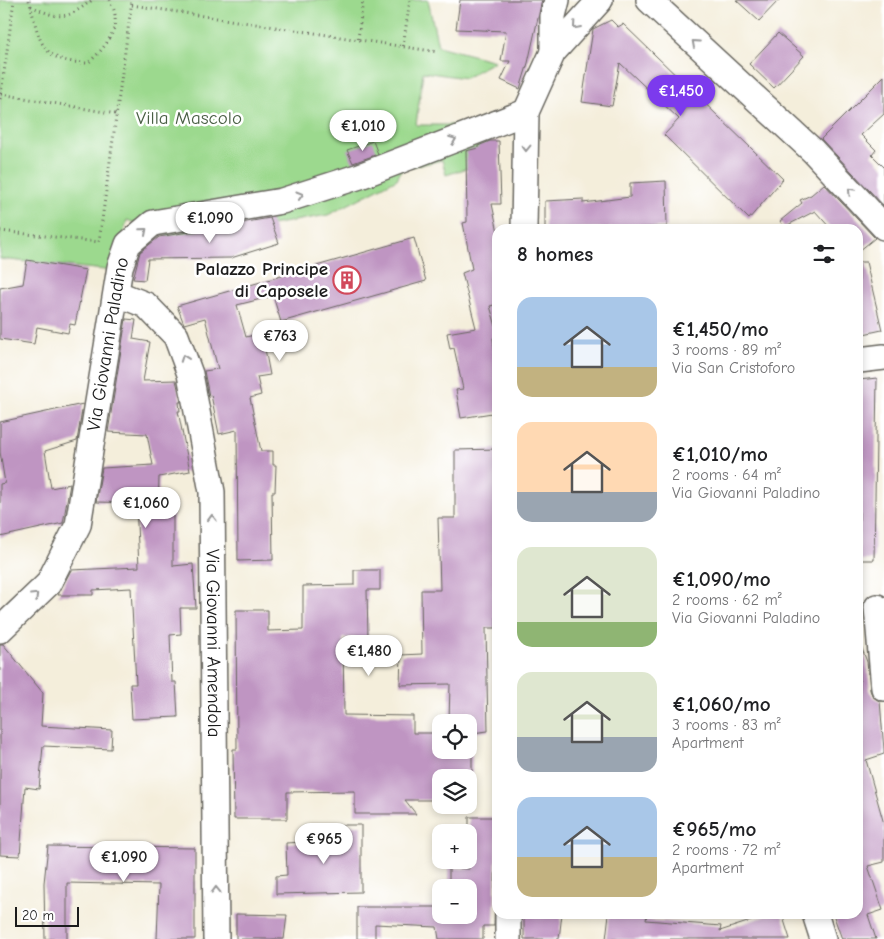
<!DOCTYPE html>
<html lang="en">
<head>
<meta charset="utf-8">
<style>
  body { margin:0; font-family:"Comic Neue",sans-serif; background:#f6f6f6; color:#202124; height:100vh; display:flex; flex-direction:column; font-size:19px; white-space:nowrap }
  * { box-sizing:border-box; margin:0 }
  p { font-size:16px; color:#757577 }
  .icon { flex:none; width:28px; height:28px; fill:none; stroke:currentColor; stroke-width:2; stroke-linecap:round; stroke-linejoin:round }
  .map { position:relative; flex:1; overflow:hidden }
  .drawer { position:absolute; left:492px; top:224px; width:371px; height:695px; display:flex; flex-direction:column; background:#fff; border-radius:15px; box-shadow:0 2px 8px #0003 }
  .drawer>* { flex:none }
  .fabs { position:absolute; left:432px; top:714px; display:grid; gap:10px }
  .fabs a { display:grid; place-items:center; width:45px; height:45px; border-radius:10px; background:#fff; box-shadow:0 2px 8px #0003; font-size:25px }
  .scale { position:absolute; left:15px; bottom:12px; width:64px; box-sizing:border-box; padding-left:5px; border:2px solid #1c1c1c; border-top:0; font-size:14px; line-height:18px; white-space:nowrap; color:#1c1c1c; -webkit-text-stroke:4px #fff; paint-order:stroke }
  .price { position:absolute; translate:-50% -42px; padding:0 11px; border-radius:18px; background:#fff; color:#222; font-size:16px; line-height:32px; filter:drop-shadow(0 1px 2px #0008) }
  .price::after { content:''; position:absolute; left:50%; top:30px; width:15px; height:11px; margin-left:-8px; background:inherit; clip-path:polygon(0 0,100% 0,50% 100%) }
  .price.active { background:#7c3aed; color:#fff }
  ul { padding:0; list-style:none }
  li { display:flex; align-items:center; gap:15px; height:125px; padding:0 25px }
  li span { display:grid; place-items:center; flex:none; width:140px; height:100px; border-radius:15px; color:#555 }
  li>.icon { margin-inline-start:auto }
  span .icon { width:60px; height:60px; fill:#fffc; stroke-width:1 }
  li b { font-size:21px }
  h2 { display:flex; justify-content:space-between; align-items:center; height:60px; padding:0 25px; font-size:21px }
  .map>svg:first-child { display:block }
  .green { fill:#9cd98e; stroke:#5c7a55 }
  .building { fill:#bf95c2 }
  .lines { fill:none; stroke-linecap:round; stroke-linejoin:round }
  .minor-casing { stroke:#68665f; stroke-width:28 }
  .path { stroke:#68665f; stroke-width:3; stroke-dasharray:1 4; stroke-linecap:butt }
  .minor { stroke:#fff; stroke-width:25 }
  .oneway { stroke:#999 }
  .labels { text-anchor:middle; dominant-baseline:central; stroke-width:5; stroke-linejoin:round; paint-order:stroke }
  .park-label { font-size:19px; fill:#495e44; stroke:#fff }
  .poi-label { font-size:19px; font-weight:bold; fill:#1c1c1c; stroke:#fff; text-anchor:end }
  .street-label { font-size:19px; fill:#1c1c1c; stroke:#fff }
</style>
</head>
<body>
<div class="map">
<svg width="884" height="939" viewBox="0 0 884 939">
  <rect width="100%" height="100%" fill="#fff"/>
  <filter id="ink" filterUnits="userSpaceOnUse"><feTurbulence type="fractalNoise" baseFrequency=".02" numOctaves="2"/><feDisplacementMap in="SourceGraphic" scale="10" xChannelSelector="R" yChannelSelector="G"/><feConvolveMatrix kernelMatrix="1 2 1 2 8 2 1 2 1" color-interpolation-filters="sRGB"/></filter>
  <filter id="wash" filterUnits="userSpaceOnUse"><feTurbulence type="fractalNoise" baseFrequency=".0096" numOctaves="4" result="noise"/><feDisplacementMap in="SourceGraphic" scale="20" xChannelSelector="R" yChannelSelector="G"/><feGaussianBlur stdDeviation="1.12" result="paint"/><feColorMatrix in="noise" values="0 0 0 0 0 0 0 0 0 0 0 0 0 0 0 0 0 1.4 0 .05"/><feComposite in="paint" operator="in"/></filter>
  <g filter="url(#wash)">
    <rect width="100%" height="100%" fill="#f4eedb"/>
    <path class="green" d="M0 0H428L438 46 495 61 465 78 423 72 416 125H488L493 160 446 175 442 160 402 169 397 179 328 215 260 227 193 245 127 220 114 271 0 259Z"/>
    <g id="blocks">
      <path class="building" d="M460 0H542L528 63 520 89 501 80 510 61H501L506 31 456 29Z
        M736 0H779L759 21Z
        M611 20 618 27 623 24 783 179 749 219 664 135 679 119 620 63 612 106 582 102 593 29Z
        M778 33 804 56 774 88 749 64Z
        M884 76V114L861 135 876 150 872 155 884 167V206L821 139Z
        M373 141 378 154 353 163 347 150Z
        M490 141H499L501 204H492L498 232V304L490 306 498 333V336L493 338 498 381V412L461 418 456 390 463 389 454 348 450 349 447 333 476 328 462 273 472 269 463 223 467 222 466 151 478 148V146Z
        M666 181 667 227 545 229V201L583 199V203L630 197V183Z
        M824 184 875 238 859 251V229H831L815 211 784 227 780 221 802 203 800 200 811 195Z
        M270 218 279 243 231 258 148 259 145 280 133 279 140 252 159 237Z
        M414 238 426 281 281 322 273 296 237 305 246 337 262 333 270 375 257 377 261 395 250 398 261 451H273V465H276L275 492H272L273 560 238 561 237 430 219 434 211 395 209 396 204 371 218 369 205 318 184 324 177 306Z
        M27 260 86 270 75 325 70 324 68 333 37 327 34 344 0 339V288L23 284Z
        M859 262H866L882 330 859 335Z
        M126 319 136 320 133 339 150 342 143 381 176 380 181 402H179L180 411H178L190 471 159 477 158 511 173 512V566L193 564 196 608H180L181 634 170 635 172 682H176L178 717 132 719 130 684H136L131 588 93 590V595H58L71 570 139 567 136 503 96 502 102 468 153 465 147 434 108 432Z
        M877 378 874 560H859V380Z
        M83 404 77 441 45 451 51 488 70 484 63 523 0 537V484L5 483 0 452V422Z
        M498 449 496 628H486L488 731 472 733V774L455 773 454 778H441V800H405L416 814H355V791L287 792V819H234L233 749H237L236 610H268V631L303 630V586L354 585V570H380V590H367L368 638H343L344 715 413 716V733H441V750H469V722H449L450 684 400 685 401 655 422 654 421 590H440L438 518H455V450Z
        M860 643 867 662 870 690 873 697 880 701 884 750V754L866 760 884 824V862L868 866 883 910 868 915 876 939H842L833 914H859Z
        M0 644H3L43 693 41 726 112 730 111 749 43 746 39 789 25 787 20 856 0 855Z
        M469 817H497L494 926H483V939H439L437 927 375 924V939H357V907H441V915H469V888H449V861L455 868 469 869Z
        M342 825H361V892L276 894V876L287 875 286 843 342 840Z
        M48 846 195 848V939H157L159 885 67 883V939H45L44 883Z
        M236 914 287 915 284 939H236Z
        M524 914H562L559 939H524Z
        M609 914H647L646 920 721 926 720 931 772 914H782L790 939H606Z"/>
    </g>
  </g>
  <g filter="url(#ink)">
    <use href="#blocks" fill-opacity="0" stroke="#68665f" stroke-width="1"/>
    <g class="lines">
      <g class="minor-casing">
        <g id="minor">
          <path d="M649 0 813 151 884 227"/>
          <path d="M553 52V16L557 0"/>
          <path d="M524 229 526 112 553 52 600 0"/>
          <path id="s1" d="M118 294 146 305 176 336 190 374 212 492 216 939"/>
          <path d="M859 360 884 357"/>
          <path d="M877 607 884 688"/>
          <path id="s2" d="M0 630 48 584 78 525 120 267 128 244 153 223 282 201 360 176 526 112"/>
          <path d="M815 914 823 939"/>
          <path d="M508 939V914"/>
        </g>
      </g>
      <path class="path" d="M29 0C40 40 38 62 88 63 101 52 117 34 115 16 115 11 112 5 110 0
        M132 5 438 52
        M31 6C60 20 66 20 92 0
        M358 39 363 0
        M403 46 410 0
        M1 94 14 0
        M0 99 1 94 116 114
        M0 231 99 242 132 0"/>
      <use href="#minor" class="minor"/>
    </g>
    <defs><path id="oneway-chevron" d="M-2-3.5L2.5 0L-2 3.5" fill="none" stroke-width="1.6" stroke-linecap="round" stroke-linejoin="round" transform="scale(1.25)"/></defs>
    <g class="oneway">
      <use href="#oneway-chevron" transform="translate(576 26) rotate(131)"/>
      <use href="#oneway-chevron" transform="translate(695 43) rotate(-138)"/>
      <use href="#oneway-chevron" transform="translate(453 140) rotate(-21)"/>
      <use href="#oneway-chevron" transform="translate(526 148) rotate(91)"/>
      <use href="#oneway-chevron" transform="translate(851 191) rotate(-133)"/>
      <use href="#oneway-chevron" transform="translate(300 195) rotate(-17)"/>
      <use href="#oneway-chevron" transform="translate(144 231) rotate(-41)"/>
      <use href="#oneway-chevron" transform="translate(184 358) rotate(-110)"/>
      <use href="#oneway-chevron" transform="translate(212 518) rotate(-91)"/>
      <use href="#oneway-chevron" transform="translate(35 596) rotate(-44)"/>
      <use href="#oneway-chevron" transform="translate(216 890) rotate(-91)"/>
    </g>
  </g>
  <defs>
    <g id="building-ring" transform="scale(1.4375)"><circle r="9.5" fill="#fff" stroke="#d1495b" stroke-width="1.5"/><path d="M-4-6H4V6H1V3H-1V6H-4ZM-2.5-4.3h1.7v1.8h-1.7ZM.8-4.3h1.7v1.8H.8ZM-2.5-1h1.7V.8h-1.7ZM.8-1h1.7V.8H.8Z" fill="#d1495b"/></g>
  </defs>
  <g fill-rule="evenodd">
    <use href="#building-ring" x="347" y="280"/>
  </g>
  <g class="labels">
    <g class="park-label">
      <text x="189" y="118">Villa Mascolo</text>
    </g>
    <g class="poi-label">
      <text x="328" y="269">Palazzo Principe<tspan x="328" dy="22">di Caposele</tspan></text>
    </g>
    <g class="street-label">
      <text stroke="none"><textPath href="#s2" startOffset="316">Via Giovanni Paladino</textPath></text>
      <text stroke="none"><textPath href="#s1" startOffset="385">Via Giovanni Amendola</textPath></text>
    </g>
  </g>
</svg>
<div class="fabs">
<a><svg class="icon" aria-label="locate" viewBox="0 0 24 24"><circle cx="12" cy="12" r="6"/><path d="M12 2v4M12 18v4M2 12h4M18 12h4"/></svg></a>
<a><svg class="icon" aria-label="layers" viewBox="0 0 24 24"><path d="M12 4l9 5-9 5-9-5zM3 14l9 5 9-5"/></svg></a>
<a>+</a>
<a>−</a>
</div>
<div class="scale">20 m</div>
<b class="price active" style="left:681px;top:117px">€1,450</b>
<b class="price" style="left:363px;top:152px">€1,010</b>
<b class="price" style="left:210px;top:244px">€1,090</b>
<b class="price" style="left:280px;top:362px">€763</b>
<b class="price" style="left:146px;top:529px">€1,060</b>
<b class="price" style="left:369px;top:677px">€1,480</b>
<b class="price" style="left:324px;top:865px">€965</b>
<b class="price" style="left:124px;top:883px">€1,090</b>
<section class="drawer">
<h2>8 homes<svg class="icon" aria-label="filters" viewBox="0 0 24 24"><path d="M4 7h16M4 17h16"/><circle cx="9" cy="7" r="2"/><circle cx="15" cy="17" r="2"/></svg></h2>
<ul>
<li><span style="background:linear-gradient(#a9c7e8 70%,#c2b280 0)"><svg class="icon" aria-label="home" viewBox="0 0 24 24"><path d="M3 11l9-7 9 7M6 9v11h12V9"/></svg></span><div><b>€1,450/mo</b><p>3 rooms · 89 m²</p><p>Via San Cristoforo</p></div></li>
<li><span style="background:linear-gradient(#ffd9b3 70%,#9aa5b1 0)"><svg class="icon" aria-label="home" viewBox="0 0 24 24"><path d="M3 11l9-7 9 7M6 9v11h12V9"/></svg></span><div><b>€1,010/mo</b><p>2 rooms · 64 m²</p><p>Via Giovanni Paladino</p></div></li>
<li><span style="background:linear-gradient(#dfe7d0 75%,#8fb573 0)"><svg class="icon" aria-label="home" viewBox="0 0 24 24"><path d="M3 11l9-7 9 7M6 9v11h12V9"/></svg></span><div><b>€1,090/mo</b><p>2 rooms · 62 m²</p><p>Via Giovanni Paladino</p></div></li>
<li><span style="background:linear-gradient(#dfe7d0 65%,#9aa5b1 0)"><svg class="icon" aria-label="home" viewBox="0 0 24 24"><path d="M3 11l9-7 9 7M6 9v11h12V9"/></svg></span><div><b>€1,060/mo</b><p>3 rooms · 83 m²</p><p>Apartment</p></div></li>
<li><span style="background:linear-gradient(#a9c7e8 60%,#c2b280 0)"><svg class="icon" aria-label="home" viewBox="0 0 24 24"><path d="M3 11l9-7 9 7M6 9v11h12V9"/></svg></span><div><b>€965/mo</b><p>2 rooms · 72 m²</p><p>Apartment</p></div></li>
</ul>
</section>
</div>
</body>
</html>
